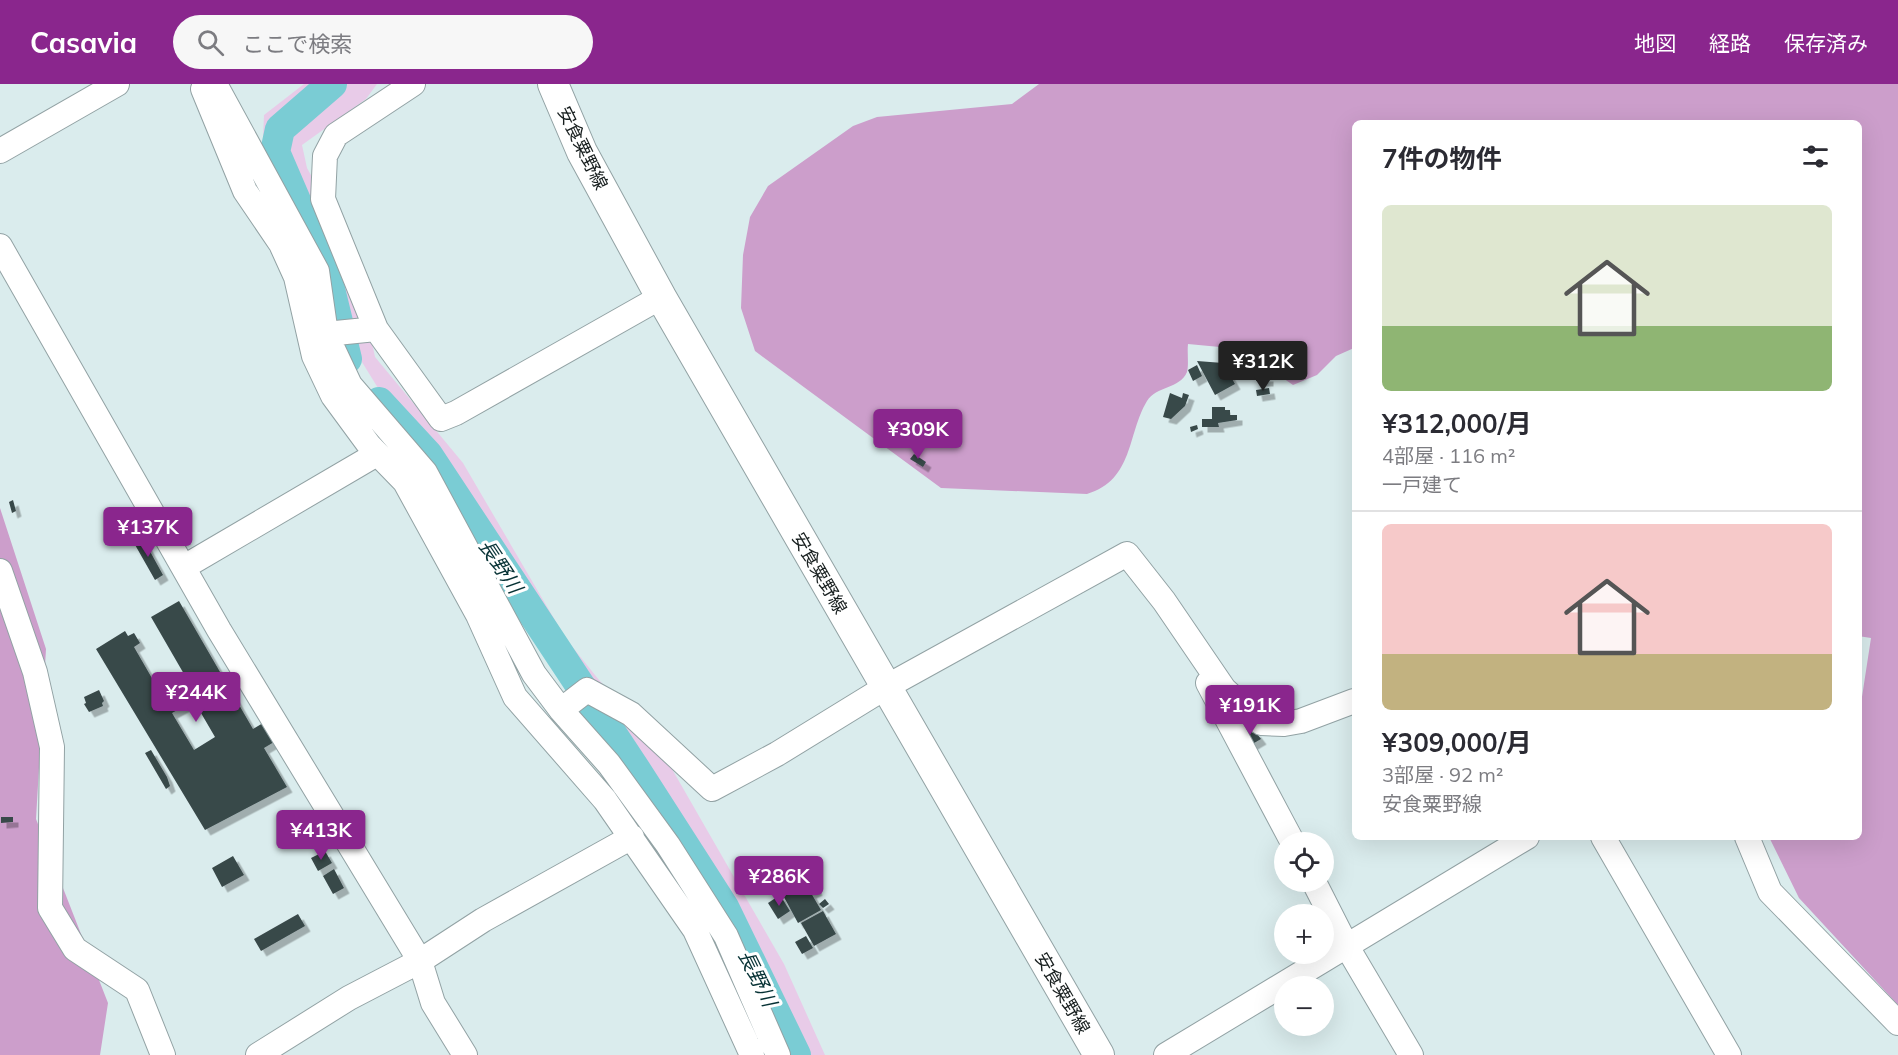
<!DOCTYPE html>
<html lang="ja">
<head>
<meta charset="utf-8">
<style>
  body { margin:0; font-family:Mulish,"Noto Sans JP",sans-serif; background:#f7f7f7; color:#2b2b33; height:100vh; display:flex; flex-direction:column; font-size:22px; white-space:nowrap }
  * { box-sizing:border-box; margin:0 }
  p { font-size:20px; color:#7c7c81 }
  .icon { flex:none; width:33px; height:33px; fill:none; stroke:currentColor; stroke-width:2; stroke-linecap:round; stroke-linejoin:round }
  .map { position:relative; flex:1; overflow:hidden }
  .side { position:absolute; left:1352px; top:36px; width:510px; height:720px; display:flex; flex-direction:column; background:#fff; border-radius:9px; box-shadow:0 6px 24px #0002 }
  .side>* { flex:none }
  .buttons { position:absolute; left:1274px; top:748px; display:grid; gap:12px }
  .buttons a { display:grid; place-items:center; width:60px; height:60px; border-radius:50%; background:#fff; box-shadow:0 6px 24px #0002; font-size:30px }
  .price { position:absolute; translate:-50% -51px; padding:0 14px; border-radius:6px; background:#8a268d; color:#fff; font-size:20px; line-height:39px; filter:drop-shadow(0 2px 3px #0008) }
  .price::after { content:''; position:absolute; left:50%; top:36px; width:18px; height:14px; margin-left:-9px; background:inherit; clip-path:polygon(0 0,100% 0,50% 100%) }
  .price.on { background:#222; color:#fff }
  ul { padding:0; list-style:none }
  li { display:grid; align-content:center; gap:12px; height:318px; padding:0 30px }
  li+li { border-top:2px solid #e1e1e2 }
  li span { display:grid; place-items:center; height:186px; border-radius:9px; color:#555 }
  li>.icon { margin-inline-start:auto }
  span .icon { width:108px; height:108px; fill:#fffc; stroke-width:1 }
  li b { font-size:26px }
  h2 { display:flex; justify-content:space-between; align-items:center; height:72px; padding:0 30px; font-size:26px }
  header { display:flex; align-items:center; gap:36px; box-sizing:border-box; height:84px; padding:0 30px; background:#8a268d; color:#fff }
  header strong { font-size:28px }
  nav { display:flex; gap:33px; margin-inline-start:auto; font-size:21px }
  .search { width:420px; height:54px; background:#f7f7f7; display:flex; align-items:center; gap:15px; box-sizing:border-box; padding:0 21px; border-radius:33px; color:#7c7c81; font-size:22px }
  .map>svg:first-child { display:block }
  .green { fill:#e8cbe8 }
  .forest { fill:#cc9ecb }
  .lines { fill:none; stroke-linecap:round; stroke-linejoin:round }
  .river { stroke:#7accd4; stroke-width:30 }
  .building { fill:#394849; fill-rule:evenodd; filter:url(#shadow) }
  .minor-casing { stroke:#92a2a4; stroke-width:26 }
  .major-casing { stroke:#92a2a4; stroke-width:32 }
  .minor { stroke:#fff; stroke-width:24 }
  .major { stroke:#fff; stroke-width:30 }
  .labels { text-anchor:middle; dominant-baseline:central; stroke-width:6; stroke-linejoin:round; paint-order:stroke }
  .street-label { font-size:18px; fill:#161d1d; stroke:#fff }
  .water-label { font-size:20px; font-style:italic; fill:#063134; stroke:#fff }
</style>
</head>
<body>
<header>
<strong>Casavia</strong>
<div class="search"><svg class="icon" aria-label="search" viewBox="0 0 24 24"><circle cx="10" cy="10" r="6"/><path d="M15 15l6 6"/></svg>ここで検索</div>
<nav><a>地図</a><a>経路</a><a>保存済み</a></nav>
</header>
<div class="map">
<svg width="1898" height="971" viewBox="0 0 1898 971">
  <defs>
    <filter id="shadow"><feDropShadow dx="5.5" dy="5.5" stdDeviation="0" flood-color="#0004"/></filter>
  </defs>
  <rect width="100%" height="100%" fill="#daeced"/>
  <path class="green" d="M304 0H377L366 15 302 61 307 84 353 167 375 273 463 379 566 555 599 596 653 652 784 880 825 971H803L753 867 641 681 551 575 434 374 391 325 357 270 306 122 263 54 264 31Z"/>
  <path class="forest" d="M1039 0H1898V921L1799 814 1769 753H1858V639L1871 554 1858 552V39H1354V264L1336 272 1317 291 1293 301 1241 265 1188 260C1187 269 1189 280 1187 288 1180 305 1156 302 1147 317 1127 350 1134 396 1087 410L941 404 755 267 741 224 743 171 750 133 768 102 853 42 877 33 1012 20Z
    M0 424 46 565 36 735 108 919 100 971H0Z"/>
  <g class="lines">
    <path class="river" d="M332 0 280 45 275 68 325 184 347 275
      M379 318 428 371 636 686 724 823 796 971"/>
  </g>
  <path class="building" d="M1197 277 1223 279 1235 300 1215 311Z
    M1197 281 1202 292 1193 297 1188 286Z
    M1268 292V297H1256V293Z
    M1269 304 1270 310 1257 312 1256 306Z
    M1170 309 1182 314 1183 309 1189 311 1185 322 1171 335 1163 333Z
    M1212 323H1225V326H1230V331H1237V336L1218 339 1219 343H1202V335H1212Z
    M1197 341 1198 345 1191 348 1190 343Z
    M914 370 926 378 923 383 910 375Z
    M13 416 16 427 12 429 9 418Z
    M145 453 148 459 146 460 163 491 155 496 134 459Z
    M179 517 253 645 263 639 274 658 264 664 287 703 205 746 96 565 125 547 128 552 134 549 140 559 134 563 164 615 185 602 184 600 188 597 151 533ZM194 617 215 653 194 666 172 629Z
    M99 606 104 617 102 619 103 622 89 628 84 620 86 619 84 613Z
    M1245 642 1253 649 1255 647 1261 655 1249 662 1239 646Z
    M151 666 167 693 170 702 166 705 145 669Z
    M1 733H13V738L1 739Z
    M325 767 332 779 318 787 311 774Z
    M233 772 244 791 222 803 212 784Z
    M334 785 344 804 333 810 323 792Z
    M806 789 817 806 811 809 821 826 798 839 779 804Z
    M780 811 790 827 778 835 768 819Z
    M825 815 829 820 823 824 819 820Z
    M823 827 836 850 814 862 801 839Z
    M298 830 305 842 261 867 254 855Z
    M806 852 813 864 802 870 795 858Z"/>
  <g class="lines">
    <g class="minor-casing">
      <path id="minor" d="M215 0 317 187 326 250 350 301 425 388 534 590 561 626 609 680 668 761 726 852 778 971
        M413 0 336 51 325 72 323 115 376 245 441 335 456 329 661 213
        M203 5 245 107 281 160 296 193 314 272 333 312 369 361 405 398 478 531 515 613 605 716 695 846 752 971
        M0 67 117 0
        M0 162 219 546 420 877 433 919 465 971
        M326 250 376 245
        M184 483 370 374
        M0 487 35 588 52 663 50 824 75 865 137 906 163 971
        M1208 599 1293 759
        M561 626 587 606 631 630 712 705 777 670 886 603 1127 470 1164 517 1224 605 1261 639 1284 640 1301 637 1354 617
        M1603 753 1729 971
        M1747 753 1770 808 1898 939
        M1314 798 1346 861 1411 971
        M258 971 349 914 420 877 483 836 632 753
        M1166 971 1527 753"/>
    </g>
    <g class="major-casing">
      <path id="major" d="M553 0 582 68 661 213 1099 971"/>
    </g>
    <use href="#minor" class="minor"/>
    <use href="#major" class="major"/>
  </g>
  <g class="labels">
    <g class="street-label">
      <text transform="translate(583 64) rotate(64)">安食粟野線</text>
      <text transform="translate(820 489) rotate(60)">安食粟野線</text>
      <text transform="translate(1063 909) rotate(60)">安食粟野線</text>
    </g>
    <g class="water-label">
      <text transform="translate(501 482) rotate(56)">長野川</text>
      <text transform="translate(758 894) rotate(64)">長野川</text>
    </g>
  </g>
</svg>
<div class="buttons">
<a><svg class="icon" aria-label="locate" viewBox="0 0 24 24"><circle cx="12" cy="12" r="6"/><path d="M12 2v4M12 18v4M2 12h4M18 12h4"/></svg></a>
<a>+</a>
<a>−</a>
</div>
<b class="price on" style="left:1263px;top:308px">¥312K</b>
<b class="price" style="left:918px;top:376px">¥309K</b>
<b class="price" style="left:148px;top:474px">¥137K</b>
<b class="price" style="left:196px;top:639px">¥244K</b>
<b class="price" style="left:1250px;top:652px">¥191K</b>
<b class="price" style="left:321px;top:777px">¥413K</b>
<b class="price" style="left:779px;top:823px">¥286K</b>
<section class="side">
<h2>7件の物件<svg class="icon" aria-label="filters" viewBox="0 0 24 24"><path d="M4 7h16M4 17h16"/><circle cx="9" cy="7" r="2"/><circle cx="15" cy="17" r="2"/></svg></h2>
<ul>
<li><span style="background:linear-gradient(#dfe7d0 65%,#8fb573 0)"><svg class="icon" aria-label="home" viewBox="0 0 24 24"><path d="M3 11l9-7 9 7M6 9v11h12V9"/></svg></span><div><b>¥312,000/月</b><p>4部屋 · 116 m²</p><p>一戸建て</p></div></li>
<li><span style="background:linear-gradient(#f6c9c9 70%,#c2b280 0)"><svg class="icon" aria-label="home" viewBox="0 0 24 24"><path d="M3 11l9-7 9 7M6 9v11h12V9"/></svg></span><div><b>¥309,000/月</b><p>3部屋 · 92 m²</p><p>安食粟野線</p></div></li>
</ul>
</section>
</div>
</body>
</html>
